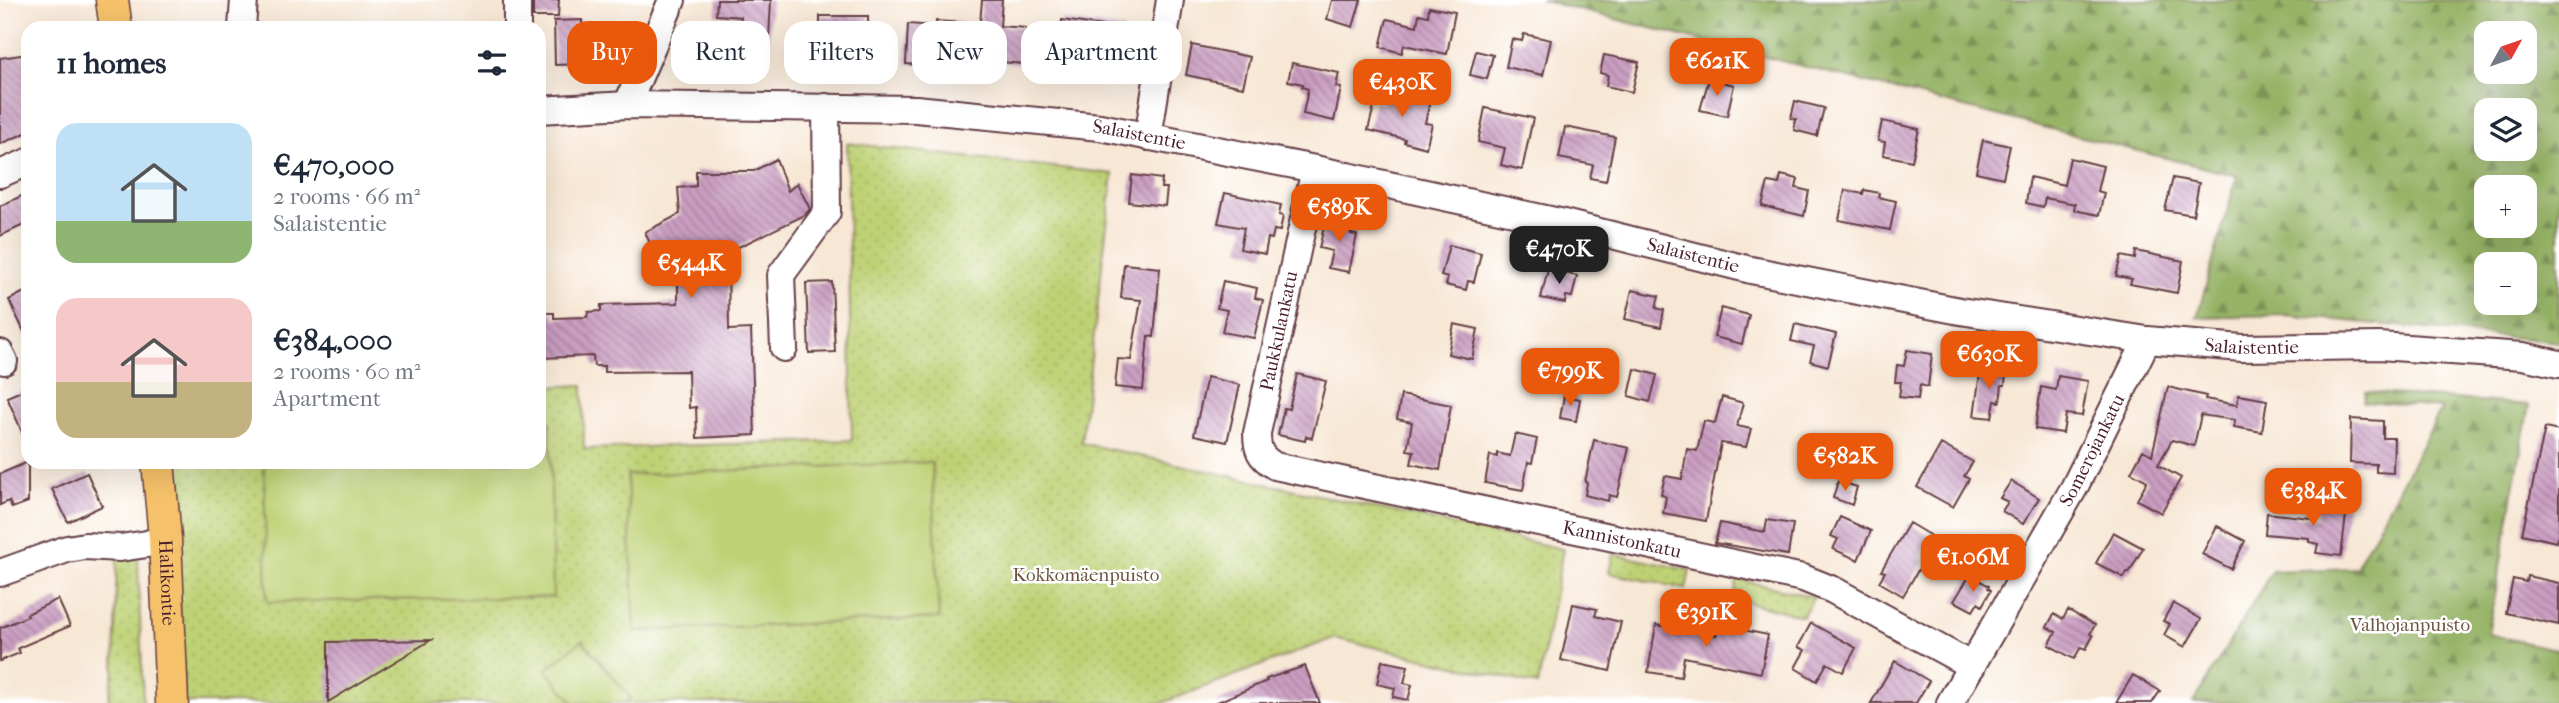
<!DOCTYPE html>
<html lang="en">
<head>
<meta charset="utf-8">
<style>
  body { margin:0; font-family:"IM FELL French Canon",serif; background:#f2f2f3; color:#1f2937; height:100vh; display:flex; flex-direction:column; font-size:26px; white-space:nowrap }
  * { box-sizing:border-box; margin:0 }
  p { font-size:23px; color:#747a83 }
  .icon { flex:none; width:38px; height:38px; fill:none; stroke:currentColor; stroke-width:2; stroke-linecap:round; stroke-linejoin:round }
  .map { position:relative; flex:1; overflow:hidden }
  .sheet { position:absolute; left:21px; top:21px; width:525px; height:448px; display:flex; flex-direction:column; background:#fff; border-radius:21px; box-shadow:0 7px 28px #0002 }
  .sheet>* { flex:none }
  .top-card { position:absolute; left:567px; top:21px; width:665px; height:63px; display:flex; gap:14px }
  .needle { width:46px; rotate:50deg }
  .controls { position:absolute; left:2474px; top:21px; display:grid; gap:14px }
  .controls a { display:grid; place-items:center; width:63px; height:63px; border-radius:14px; background:#fff; box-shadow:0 7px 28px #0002; font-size:35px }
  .price { position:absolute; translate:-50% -60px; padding:0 16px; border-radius:14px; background:#ea580c; color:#fff; font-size:23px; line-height:46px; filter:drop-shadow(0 2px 4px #0008) }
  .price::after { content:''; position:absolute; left:50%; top:42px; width:21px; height:16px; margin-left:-10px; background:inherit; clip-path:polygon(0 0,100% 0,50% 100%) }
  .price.selected { background:#222; color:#fff }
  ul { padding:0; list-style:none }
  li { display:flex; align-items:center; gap:21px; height:175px; padding:0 35px }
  li span { display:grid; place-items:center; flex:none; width:196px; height:140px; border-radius:21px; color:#555 }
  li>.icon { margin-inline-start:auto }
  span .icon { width:84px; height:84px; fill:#fffc; stroke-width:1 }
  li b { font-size:30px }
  h2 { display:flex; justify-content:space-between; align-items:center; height:84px; padding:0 35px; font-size:30px }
  .tag { padding:0 24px; border-radius:21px; background:#fff; box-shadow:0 7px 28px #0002; font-size:24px; line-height:63px }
  .tag.selected { background:#ea580c; color:#fff }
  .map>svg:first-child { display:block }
  .grass { fill:url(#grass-dots); stroke:#847850; stroke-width:2 }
  .forest { fill:url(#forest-firs); stroke:#706948; stroke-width:2; fill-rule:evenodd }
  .pitch { fill:#bed175; stroke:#847850; stroke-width:2 }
  .building { fill:url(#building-back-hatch) }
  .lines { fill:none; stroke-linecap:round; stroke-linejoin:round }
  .minor-casing { stroke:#643d44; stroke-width:30 }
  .major-casing { stroke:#643d44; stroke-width:35 }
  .minor { stroke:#fff; stroke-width:26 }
  .major { stroke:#f5c16b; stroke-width:32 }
  .labels { text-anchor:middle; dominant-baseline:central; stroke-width:5; stroke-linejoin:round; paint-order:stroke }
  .street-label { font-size:19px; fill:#4a1f2b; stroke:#fff }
  .park-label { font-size:19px; fill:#6d5441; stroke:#fff }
</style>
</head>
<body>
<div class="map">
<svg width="2559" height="703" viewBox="0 0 2559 703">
  <defs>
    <pattern id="grass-dots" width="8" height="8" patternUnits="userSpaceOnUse" patternTransform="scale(1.75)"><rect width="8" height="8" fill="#bed175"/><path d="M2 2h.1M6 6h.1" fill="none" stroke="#a5b365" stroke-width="1.8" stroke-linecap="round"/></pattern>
    <pattern id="forest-firs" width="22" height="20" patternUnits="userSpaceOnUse" patternTransform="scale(1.75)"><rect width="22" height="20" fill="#96b366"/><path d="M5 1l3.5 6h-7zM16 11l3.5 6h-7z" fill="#7c9154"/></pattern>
    <pattern id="building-back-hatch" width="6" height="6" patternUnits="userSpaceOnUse" patternTransform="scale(1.75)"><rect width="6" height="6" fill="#ca9ec2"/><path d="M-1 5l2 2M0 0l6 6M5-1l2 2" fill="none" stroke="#a6809e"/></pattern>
  </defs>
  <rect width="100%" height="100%" fill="#fff"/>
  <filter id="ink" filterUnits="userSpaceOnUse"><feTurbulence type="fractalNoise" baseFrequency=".0143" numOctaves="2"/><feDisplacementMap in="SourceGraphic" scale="14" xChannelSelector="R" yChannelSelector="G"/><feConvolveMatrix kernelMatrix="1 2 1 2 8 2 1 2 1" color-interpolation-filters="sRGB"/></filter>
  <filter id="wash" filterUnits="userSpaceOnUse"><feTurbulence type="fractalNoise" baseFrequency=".00686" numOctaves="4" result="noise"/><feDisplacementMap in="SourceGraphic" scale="28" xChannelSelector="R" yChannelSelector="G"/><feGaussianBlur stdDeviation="1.57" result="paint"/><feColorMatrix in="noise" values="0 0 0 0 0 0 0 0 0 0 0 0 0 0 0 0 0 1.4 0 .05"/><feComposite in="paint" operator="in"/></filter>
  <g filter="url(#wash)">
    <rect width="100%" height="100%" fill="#f7e7d4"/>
    <path class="grass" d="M847 143 1113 174 1081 443 1563 549 1538 685 1334 638 1162 703H185L171 462H539V387L583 385 584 449 852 440Z
      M117 554 138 558 143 703H108L114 670Z
      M1613 554 1690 570 1686 589 1609 573Z
      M1737 579 1814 597 1802 616 1734 599Z"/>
    <path class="forest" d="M1540 0H2559V342L2285 315 2197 317 2237 176ZM2487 33H2525V72H2487ZM2487 110H2525V149H2487ZM2487 187H2525V226H2487ZM2487 264H2525V303H2487Z
      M2366 392 2529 405 2488 634 2559 650V703H2193L2272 571 2356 568 2442 408 2364 402Z"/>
    <path class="pitch" d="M539 421H550L553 597 267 602 264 462H539Z
      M932 462 939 618 635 631 627 475Z
      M582 640 631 698 625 703H574L546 670Z"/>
    <g id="blocks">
      <path class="building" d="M533 0H559L558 17H533Z
        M717 0H771L768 58 738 56 741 17 716 15Z
        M982 0H1002L1000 26 1026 28 1024 64 954 58 953 67 906 64 908 24 936 26V21L980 24Z
        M1332 0H1361L1353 27 1327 19Z
        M1429 7 1455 12 1447 54 1404 45 1402 53 1380 47 1387 19 1417 26 1419 14 1428 16Z
        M820 16H868V61H843V49H820Z
        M582 20 583 64 555 65 554 21Z
        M1062 20 1124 29 1123 37 1139 39 1135 70 1063 60 1066 41 1060 40Z
        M1524 34 1551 40 1543 75 1506 67 1512 39 1522 41Z
        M1192 45 1250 57 1243 87 1186 75Z
        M1476 51 1493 55 1487 79 1470 75Z
        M28 54V132L0 144V58Z
        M1604 55 1639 62 1632 92 1606 86 1608 75 1600 73Z
        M1292 63 1339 73 1336 87 1341 88 1334 121 1303 114 1308 89 1302 87 1303 84 1288 81Z
        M1709 79 1734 85 1727 116 1700 110Z
        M1386 91 1430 101 1425 123 1432 124 1426 148 1404 142 1405 139 1368 130 1375 102 1383 104Z
        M1795 101 1824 108 1817 136 1794 130 1796 119 1791 118Z
        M1485 108 1533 118 1522 170 1501 165 1505 148 1478 142Z
        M1882 121 1919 129 1912 161 1883 155 1885 142 1878 141Z
        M1565 127 1615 137 1606 181 1590 178 1593 165 1559 158Z
        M1983 140 2010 146 2003 178 1976 172Z
        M2070 158 2103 166 2097 191 2104 193 2099 215 2074 210 2075 204 2045 198 2043 207 2026 203 2030 177 2064 185Z
        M776 159 788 191 797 183 810 209 805 215 728 252 729 330 751 329 755 435 697 438 696 407 689 408 688 371 604 372V366H594L593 356 539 358V313H554V318L587 317 588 312 601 311V305L678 303V281L664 254 657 260 645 232 680 214 678 188 696 186V171H754Z
        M1132 175 1162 179 1161 188H1167L1165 206 1129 202Z
        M1781 175 1798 179 1796 188 1809 191 1804 216 1762 206 1768 182 1779 184Z
        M2173 178 2199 183 2193 215 2165 210Z
        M1845 190 1863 194 1864 190 1879 193 1878 197 1896 201 1890 230 1839 220Z
        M28 193V223L0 236V206Z
        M1225 193 1281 205 1279 215 1283 216 1280 231 1274 230 1272 239 1268 238 1265 254 1240 249 1244 228 1218 223Z
        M1326 219 1353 224 1351 234 1357 235 1349 272 1328 268 1332 251 1319 248Z
        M1449 245 1481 253 1474 282 1468 281 1466 290 1446 285 1448 278 1441 276Z
        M2136 251 2183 261 2177 293 2130 284 2132 279 2116 276 2121 256 2135 259Z
        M1124 264 1160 268 1154 337 1148 336 1143 390 1115 387 1118 359 1131 360 1141 300 1121 298Z
        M1548 269 1577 276 1572 297 1566 296 1565 303 1541 298Z
        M1223 281 1257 288 1255 298 1263 300 1254 338 1222 332 1227 310 1217 308Z
        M832 282 835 352 809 353 806 283Z
        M28 290V340L9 300Z
        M1632 290 1659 296 1656 308 1664 310 1661 327 1625 319Z
        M1721 308 1749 315 1742 344 1714 337Z
        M1454 324 1478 329 1472 359 1448 354Z
        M1795 324 1836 334 1828 366 1810 361 1814 346 1791 341Z
        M1907 350 1932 354 1928 387 1920 385 1918 399 1899 397 1901 382H1895L1897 365 1904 366Z
        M1984 367 2006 370 2005 385H2002L2000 402 1995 401 1992 418 1974 416 1980 373H1983Z
        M1635 369 1657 375 1650 402 1629 396Z
        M1297 374 1326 381 1312 438 1306 436 1305 441 1278 435 1284 408 1289 409Z
        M2058 376 2088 381 2082 416 2066 414 2063 433 2035 429 2041 387 2056 390Z
        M1207 377 1240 385 1227 442 1194 435Z
        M2168 387 2206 396 2205 399 2237 405 2239 395 2267 400 2262 432 2234 427 2235 420 2201 415 2194 446 2172 440 2158 465 2181 478 2161 513 2137 500 2147 481 2131 472 2143 450 2152 455Z
        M28 388V446L7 397Z
        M1401 395 1451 405 1440 470 1411 464 1414 451 1407 450 1412 422 1397 419Z
        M1564 396 1580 399 1576 421 1560 418Z
        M1722 397 1743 403 1737 426 1751 429 1746 447 1721 443 1706 521 1663 513 1666 497 1661 494 1665 476 1682 479 1687 449 1697 451 1704 421 1715 423Z
        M2351 419 2383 421V438H2394L2393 473 2376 472V464L2350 463Z
        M2545 428 2559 431V531L2556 542 2522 534Z
        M1515 434 1537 439 1532 463 1528 462 1523 490 1485 483 1490 455 1497 457V453L1510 456Z
        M1594 440 1629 448 1617 497 1609 495 1608 501 1585 495 1587 483 1585 482Z
        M1941 444 1973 462 1964 476 1969 479 1953 507 1917 487Z
        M28 462V502L12 508 9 501 0 505V474Z
        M87 473 102 506 68 522 52 489Z
        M1838 481 1857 487 1852 505 1833 498Z
        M2011 481 2039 498 2023 524 2002 511 2008 502 2000 498Z
        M2319 504 2347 507 2341 556 2316 553 2318 544 2309 542V538L2265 534 2267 513 2318 519Z
        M1840 517 1871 531 1858 560 1833 549 1838 539 1831 536Z
        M1767 520 1793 524 1788 555 1715 543 1720 523 1765 532Z
        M1909 523 1931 536 1919 557 1924 560 1903 596 1879 582 1885 572 1881 571Z
        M2217 526 2245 541 2231 569 2202 554Z
        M2113 532 2143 548 2129 573 2127 572 2124 578 2096 563Z
        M1970 575 1989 586 1988 588 1991 590 1982 606 1978 603 1973 611 1954 601Z
        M2527 576 2559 583V625L2506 613 2513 579 2526 582Z
        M58 599 70 626 18 648 20 653 0 661V628L28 616 27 614Z
        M2173 603 2201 619 2185 647 2164 635 2170 624 2163 621Z
        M1573 604 1597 609 1595 616 1621 622 1610 671 1561 660Z
        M2068 610 2095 625 2090 634 2093 636 2086 649 2081 647 2074 659 2049 645 2056 632 2047 627 2054 614 2063 619Z
        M1811 623 1856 648 1843 672 1827 663 1817 681 1795 668 1805 650 1798 647Z
        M1656 625 1716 635 1718 625 1768 635 1761 673 1684 657 1681 677 1648 672Z
        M431 640 328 702V642Z
        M1382 661 1408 666 1404 683 1412 685 1408 700 1393 697 1395 688 1377 684Z
        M1895 661 1929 681 1916 703H1871Z
        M1305 666 1320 703H1215L1267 681 1266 679Z
        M2133 675 2160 691 2152 703H2116Z"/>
    </g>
  </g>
  <g filter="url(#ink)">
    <use href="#blocks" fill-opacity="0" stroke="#643d44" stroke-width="2"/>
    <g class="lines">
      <g class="minor-casing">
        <g id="minor">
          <path d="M517 0V28"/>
          <path d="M242 28 244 0"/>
          <path d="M627 105 672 0"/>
          <path id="s1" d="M539 110 627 105 916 109 1100 127 1315 169 1564 223 1751 270 1960 311 2147 340 2242 348 2379 346 2523 356 2559 364"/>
          <path d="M1148 137 1170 0"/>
          <path id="s2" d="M1315 169 1257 433C1257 450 1260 457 1275 466L1803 578 1833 590 1972 666"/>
          <path d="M0 174 28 162"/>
          <path d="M784 348 781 275 827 212 826 107"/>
          <path d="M0 353 4 361"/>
          <path d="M0 573 67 549 85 546 120 548 147 544 165 538"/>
          <path id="s3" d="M1950 703 2074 488 2147 340"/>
        </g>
      </g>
      <g class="major-casing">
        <g id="major">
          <path d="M112 0 116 28"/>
          <path id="s4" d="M158 462 165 538 172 703"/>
        </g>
      </g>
      <use href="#minor" class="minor"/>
      <use href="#major" class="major"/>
    </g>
  </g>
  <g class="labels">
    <g class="street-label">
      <text stroke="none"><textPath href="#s1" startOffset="602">Salaistentie</textPath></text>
      <text stroke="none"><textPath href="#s1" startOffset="1169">Salaistentie</textPath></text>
      <text transform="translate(1279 331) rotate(-78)">Paukkulankatu</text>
      <text stroke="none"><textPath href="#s1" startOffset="1736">Salaistentie</textPath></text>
      <text stroke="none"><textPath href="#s3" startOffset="290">Somerojankatu</textPath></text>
      <text stroke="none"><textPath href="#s2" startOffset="665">Kannistonkatu</textPath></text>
      <text stroke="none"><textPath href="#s4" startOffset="121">Halikontie</textPath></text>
    </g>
    <g class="park-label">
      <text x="1086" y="575">Kokkomäenpuisto</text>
      <text x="2410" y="625">Valhojanpuisto</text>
    </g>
  </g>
</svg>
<div class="controls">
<a><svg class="needle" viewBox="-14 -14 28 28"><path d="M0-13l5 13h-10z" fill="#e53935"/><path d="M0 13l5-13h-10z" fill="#747a83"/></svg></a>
<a><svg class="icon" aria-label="layers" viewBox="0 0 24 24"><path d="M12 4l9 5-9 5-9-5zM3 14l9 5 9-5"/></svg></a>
<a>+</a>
<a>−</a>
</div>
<b class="price" style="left:1717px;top:98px">€621K</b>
<b class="price" style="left:1402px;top:119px">€430K</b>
<b class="price" style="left:1339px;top:244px">€589K</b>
<b class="price selected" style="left:1559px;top:286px">€470K</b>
<b class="price" style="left:691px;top:300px">€544K</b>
<b class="price" style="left:1989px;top:391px">€630K</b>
<b class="price" style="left:1570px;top:408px">€799K</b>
<b class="price" style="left:1845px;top:493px">€582K</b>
<b class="price" style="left:2313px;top:528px">€384K</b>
<b class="price" style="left:1973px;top:594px">€1.06M</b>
<b class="price" style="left:1706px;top:649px">€391K</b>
<div class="top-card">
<a class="tag selected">Buy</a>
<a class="tag">Rent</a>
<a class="tag">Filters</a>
<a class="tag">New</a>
<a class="tag">Apartment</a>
</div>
<section class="sheet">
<h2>11 homes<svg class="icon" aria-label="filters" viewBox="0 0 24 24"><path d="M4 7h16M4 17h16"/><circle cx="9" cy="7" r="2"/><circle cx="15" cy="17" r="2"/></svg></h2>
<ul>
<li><span style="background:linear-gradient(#bfe0f5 70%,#8fb573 0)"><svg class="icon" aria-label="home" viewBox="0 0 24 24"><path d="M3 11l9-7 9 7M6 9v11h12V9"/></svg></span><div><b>€470,000</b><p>2 rooms · 66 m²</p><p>Salaistentie</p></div></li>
<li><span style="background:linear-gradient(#f6c9c9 60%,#c2b280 0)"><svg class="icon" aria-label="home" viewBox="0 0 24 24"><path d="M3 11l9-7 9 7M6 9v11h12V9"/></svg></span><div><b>€384,000</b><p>2 rooms · 60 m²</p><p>Apartment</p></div></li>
</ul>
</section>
</div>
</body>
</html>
